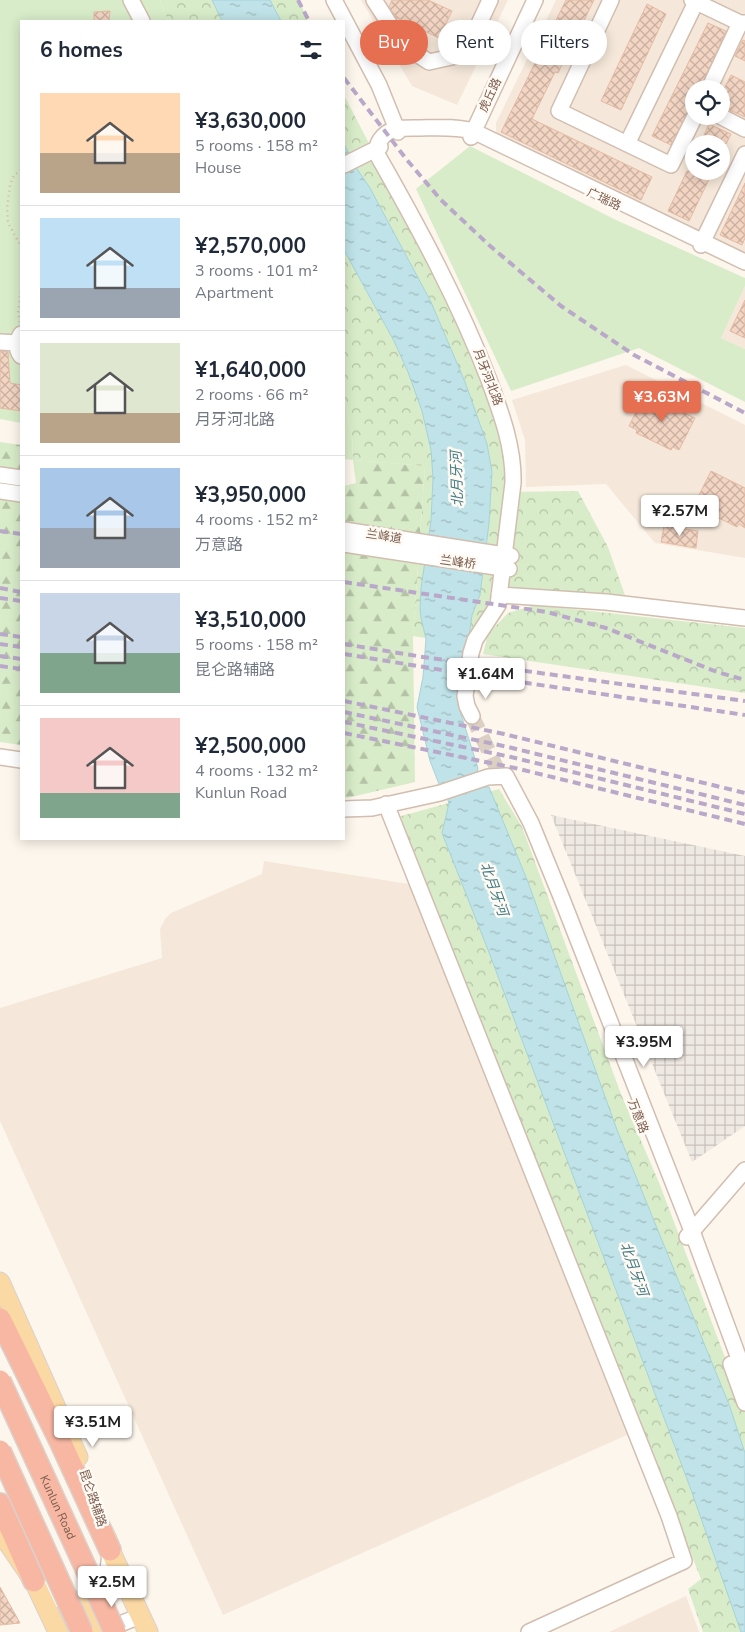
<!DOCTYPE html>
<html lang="en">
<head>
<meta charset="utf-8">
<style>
  body { margin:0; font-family:"Nunito Sans","Noto Sans SC",sans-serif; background:#f2f2f3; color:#1f2937; height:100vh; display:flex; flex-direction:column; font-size:19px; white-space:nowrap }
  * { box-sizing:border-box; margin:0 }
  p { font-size:16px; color:#747a83 }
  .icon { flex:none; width:28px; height:28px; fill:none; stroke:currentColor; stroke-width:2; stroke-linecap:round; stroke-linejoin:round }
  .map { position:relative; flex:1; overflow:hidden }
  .drawer { position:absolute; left:20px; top:20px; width:325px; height:820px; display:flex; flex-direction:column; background:#fff; border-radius:0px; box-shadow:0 2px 12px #0003 }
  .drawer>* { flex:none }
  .banner { position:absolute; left:360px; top:20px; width:310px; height:45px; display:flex; gap:10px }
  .controls { position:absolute; left:685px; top:80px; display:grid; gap:10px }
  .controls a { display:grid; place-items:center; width:45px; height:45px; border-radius:50%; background:#fff; box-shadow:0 2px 12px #0003; font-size:25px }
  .price { position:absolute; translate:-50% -42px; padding:0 11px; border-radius:5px; background:#fff; color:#222; font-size:16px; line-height:32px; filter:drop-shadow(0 1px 2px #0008) }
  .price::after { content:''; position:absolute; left:50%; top:30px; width:15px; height:11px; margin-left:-8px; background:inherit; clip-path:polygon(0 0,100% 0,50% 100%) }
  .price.active { background:#e76f51; color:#fff }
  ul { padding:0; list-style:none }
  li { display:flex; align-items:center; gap:15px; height:125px; padding:0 20px }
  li+li { border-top:1px solid #e0e1e3 }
  li span { display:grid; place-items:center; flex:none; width:140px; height:100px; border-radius:0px; color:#555 }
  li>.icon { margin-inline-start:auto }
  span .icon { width:60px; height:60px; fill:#fffc; stroke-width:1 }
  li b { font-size:21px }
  h2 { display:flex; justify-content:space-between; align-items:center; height:60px; padding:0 20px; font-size:21px }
  .pill { padding:0 18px; border-radius:22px; background:#fff; box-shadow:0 2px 12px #0003; font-size:18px; line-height:45px }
  .pill.active { background:#e76f51; color:#fff }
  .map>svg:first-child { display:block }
  .residential { fill:#f5e8da; fill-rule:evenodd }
  .industrial { fill:url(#industrial-grid) }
  .grass { fill:#d8ecc9 }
  .forest { fill:url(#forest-firs) }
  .park { fill:url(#park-crowns) }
  .water { fill:url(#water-ripples); stroke:#a5d3da }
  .building { fill:url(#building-cross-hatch); stroke:#e6bba3 }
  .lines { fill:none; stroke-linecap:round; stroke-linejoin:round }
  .minor-tunnel { stroke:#dcd0c4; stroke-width:15; stroke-dasharray:15 8; stroke-linecap:butt }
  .minor-casing { stroke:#d1beb0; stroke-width:18 }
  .major-casing { stroke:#dad1cd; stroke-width:21 }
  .highway-casing { stroke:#dad1cd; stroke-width:24 }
  .path { stroke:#d9b8a5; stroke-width:2.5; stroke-dasharray:1 4; stroke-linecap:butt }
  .minor { stroke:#fff; stroke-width:15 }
  .major { stroke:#fbd9a5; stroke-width:19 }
  .highway { stroke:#f7b7a3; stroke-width:21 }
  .rail { stroke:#b9a8c9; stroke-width:4; stroke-dasharray:8 5; stroke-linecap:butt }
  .highway-bridge-casing { stroke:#dad1cd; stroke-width:24; stroke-linecap:butt }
  .highway-bridge { stroke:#f7b7a3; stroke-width:21 }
  .labels { text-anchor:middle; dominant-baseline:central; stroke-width:5; stroke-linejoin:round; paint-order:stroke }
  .street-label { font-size:12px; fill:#7a5c4d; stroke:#fffaf3 }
  .water-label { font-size:14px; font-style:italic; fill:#437c86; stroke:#fffaf3 }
</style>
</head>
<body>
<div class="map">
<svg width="745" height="1632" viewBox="0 0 745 1632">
  <defs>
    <pattern id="industrial-grid" width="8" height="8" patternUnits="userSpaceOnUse" patternTransform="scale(1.25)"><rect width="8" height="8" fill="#efe9e4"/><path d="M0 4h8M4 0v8" fill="none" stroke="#c7c0bb"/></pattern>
    <pattern id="forest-firs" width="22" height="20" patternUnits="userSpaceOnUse" patternTransform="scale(1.25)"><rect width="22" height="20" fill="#d8ecc9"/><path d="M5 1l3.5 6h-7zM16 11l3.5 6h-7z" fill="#b4c2a5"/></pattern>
    <pattern id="park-crowns" width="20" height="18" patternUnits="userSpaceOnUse" patternTransform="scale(1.25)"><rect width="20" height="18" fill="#d8ecc9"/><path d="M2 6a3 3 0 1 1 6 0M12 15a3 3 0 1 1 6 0" fill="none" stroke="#b4c2a5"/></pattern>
    <pattern id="water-ripples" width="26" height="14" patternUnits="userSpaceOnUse" patternTransform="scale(1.25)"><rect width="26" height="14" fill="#bfe3e8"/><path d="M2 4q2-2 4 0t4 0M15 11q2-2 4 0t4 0" fill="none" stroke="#a0bbbe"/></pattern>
    <pattern id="building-cross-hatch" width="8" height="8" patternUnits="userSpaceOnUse" patternTransform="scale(1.25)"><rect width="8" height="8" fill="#f3d5c3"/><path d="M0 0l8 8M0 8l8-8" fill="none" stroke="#cab0a1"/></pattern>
  </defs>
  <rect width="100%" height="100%" fill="#fdf6ec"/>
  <path class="residential" d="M361 0H508L457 105 412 86Z
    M556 0H745V255L499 136 496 131V123ZM694 89H721V116H694ZM694 144H721V171H694Z
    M745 286V349L721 338Z
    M626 365 745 425V558L655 543 606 484 526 487 525 440 512 400Z
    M264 861 409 884 627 1435 223 1615 0 1121V1008L162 958 160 929 165 919 171 913 262 874Z
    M686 1596 699 1632H609Z"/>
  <path class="industrial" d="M551 815 745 856V1126L692 1162Z"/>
  <path class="grass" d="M0 0H160L168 21H21V423L0 419Z
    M470 146 614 219 745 278V286L721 338 745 349V402L639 348 511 391 416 189Z
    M344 398 352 434 353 460 344 459Z"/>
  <path class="forest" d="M0 442 21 445V745L0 742Z
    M353 460 425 466 413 636 415 782 347 798 344 797V486L356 483Z"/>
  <path class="park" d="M160 0H299L308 21H168Z
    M344 95 464 327 510 463 508 492 578 491 608 547 627 601 492 594 481 622 470 645 413 636 425 466 353 460 352 434 344 398Z
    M535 605 745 628V693L483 654 488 634 508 613Z
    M499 789 522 827 621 1094 660 1185 696 1280 745 1411V1632H703L688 1589 701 1579 398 817Z"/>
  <path class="water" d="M212 0H270L281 21H222Z
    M344 144 355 166 370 188 431 302 465 382 487 444 492 472 489 523 480 595 472 615 459 708 478 768 474 788 489 787 528 882 617 1130 730 1407 745 1453V1632H741L690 1487 490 955 442 833 449 803 443 787 439 784 430 761 417 707 423 677 426 639 421 618 420 608 421 588 431 521 433 478 431 450 422 411 408 372 394 341 344 250Z"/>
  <path class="building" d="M392 0H428L452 11 439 38 397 18 389 7Z
    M566 0H594L558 73 555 72 532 119 652 177 641 200 501 132Z
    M647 4 666 14 621 110 601 101Z
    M110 11 109 21H94V12Z
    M708 23 726 31 700 89H694V101L671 145 652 136Z
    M743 40 745 41V61L735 56Z
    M731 75 745 82V117L721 106V95Z
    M709 124 731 134 726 144H700Z
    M687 171H713L689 221 668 211Z
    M745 183V238L742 245 720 235Z
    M745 300V338L730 331Z
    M0 351 8 352 10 383 21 385V411L0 408Z
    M645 394 695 418 679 450 673 447 671 450 661 445 636 433 637 430 629 426Z
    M711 471 745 488V528L739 524 737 527 727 522 702 510 703 507 695 503Z
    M664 526 698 531 696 548 661 542Z
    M0 1587 20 1623 0 1625Z"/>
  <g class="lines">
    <path class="minor-tunnel" d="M472 716 501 777"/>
    <g class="minor-casing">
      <path id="minor" d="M131 0 142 21
        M334 0 379 85 398 132
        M374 0 403 45 429 62 465 54 490 0
        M611 0 559 111 671 165 695 116
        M692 0 740 23H745
        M709 89 740 23
        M720 116 745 129
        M471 137 535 0
        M627 144 696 2
        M344 165 380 147
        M701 245 745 154
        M21 334C16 342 16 349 21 356
        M0 342 17 343
        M0 475 21 478
        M0 491 21 494
        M344 530 511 556
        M344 544 509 569
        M499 595 606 602 745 618
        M472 716 467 706 465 696 471 653 475 640 498 605 513 483C514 447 501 413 489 380 459 302 419 228 378 156 374 144 383 133 395 129 401 128 408 128 414 128 434 128 454 126 473 131L745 262
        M0 757 21 760
        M386 804 669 1516 684 1561 529 1632
        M344 809 372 808 440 793 488 777 506 776 531 823 562 899 692 1231 745 1375
        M687 1237 745 1170
        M731 1364 745 1403
        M35 1582C42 1588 49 1595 57 1599 76 1606 99 1597 106 1578 109 1569 109 1560 110 1551
        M105 1630 140 1616"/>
    </g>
    <g class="major-casing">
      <path id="major" d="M0 1282 78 1457
        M0 1531 34 1581 58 1632
        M106 1537 110 1550 148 1632
        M80 1601 94 1632"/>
    </g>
    <g class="highway-casing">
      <path id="highway" d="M0 1319 60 1441 110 1550
        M0 1504 34 1581"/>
    </g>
    <path class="path" d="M21 170 14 175 10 185 7 208 8 223 21 246
      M20 322 18 313 21 290"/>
    <use href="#minor" class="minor"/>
    <use href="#major" class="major"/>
    <use href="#highway" class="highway"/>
    <path class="rail" d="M298 0 309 21
      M344 78 407 160 441 200 489 245 561 306 634 355 745 413
      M0 531 21 534
      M344 582 547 612 606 628 717 672 745 680
      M0 588 21 592
      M0 598 21 601
      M0 634 21 637
      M0 644 21 647
      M344 644 423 657 745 701
      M344 654 479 676 745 715
      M0 656 21 659
      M0 666 21 669
      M344 701 504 734 745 793
      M344 712 508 747 745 805
      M344 722 511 757 745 814
      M344 733 515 768 745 824"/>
    <g class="highway-bridge-casing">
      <g id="highway-bridge">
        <path id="s1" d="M0 1381 115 1632"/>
        <path d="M0 1451 82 1632"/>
      </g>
    </g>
    <use href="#highway-bridge" class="highway-bridge"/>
  </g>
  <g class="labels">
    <g class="street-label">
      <text transform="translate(490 95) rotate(-65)">虎丘路</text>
      <text transform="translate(604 199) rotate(25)">广瑞路</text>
      <text transform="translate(488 377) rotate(69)">月牙河北路</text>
      <text transform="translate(384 536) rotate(9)">兰峰道</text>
      <text transform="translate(458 562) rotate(8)">兰峰桥</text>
      <text transform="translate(638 1116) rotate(69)">万意路</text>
      <text transform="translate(93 1498) rotate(71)">昆仑路辅路</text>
      <text stroke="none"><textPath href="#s1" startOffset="139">Kunlun Road</textPath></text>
    </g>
    <g class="water-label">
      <text transform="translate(457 479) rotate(-92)">北月牙河</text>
      <text transform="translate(494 889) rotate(70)">北月牙河</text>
      <text transform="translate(634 1269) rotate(70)">北月牙河</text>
    </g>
  </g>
</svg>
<div class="controls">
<a><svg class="icon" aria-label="locate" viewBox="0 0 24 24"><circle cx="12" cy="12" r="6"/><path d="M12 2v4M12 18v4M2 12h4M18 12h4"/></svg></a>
<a><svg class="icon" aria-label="layers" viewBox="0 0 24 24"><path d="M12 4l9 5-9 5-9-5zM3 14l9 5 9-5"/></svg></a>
</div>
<b class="price active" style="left:662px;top:423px">¥3.63M</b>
<b class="price" style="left:680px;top:537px">¥2.57M</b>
<b class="price" style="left:486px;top:700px">¥1.64M</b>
<b class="price" style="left:644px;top:1068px">¥3.95M</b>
<b class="price" style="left:93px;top:1448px">¥3.51M</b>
<b class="price" style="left:112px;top:1608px">¥2.5M</b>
<div class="banner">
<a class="pill active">Buy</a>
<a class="pill">Rent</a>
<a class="pill">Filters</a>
</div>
<section class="drawer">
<h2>6 homes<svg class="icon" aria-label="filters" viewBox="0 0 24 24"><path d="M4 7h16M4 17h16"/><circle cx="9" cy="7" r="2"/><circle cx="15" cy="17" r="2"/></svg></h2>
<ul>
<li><span style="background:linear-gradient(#ffd9b3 60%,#b9a48a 0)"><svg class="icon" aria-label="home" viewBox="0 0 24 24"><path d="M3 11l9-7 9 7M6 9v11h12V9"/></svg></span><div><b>¥3,630,000</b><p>5 rooms · 158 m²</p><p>House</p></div></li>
<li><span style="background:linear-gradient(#bfe0f5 70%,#9aa5b1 0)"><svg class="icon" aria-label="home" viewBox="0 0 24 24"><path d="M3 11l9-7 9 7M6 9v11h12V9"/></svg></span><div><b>¥2,570,000</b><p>3 rooms · 101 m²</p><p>Apartment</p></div></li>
<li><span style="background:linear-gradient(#dfe7d0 70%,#b9a48a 0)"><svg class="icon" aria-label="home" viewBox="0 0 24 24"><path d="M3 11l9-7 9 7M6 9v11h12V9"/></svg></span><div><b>¥1,640,000</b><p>2 rooms · 66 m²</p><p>月牙河北路</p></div></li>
<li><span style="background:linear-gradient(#a9c7e8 60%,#9aa5b1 0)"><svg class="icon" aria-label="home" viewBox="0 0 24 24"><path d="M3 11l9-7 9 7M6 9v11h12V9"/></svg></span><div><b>¥3,950,000</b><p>4 rooms · 152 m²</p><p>万意路</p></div></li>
<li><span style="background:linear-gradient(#c9d6e8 60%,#7fa58c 0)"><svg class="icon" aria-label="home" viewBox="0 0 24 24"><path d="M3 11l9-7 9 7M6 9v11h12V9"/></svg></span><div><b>¥3,510,000</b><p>5 rooms · 158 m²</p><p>昆仑路辅路</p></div></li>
<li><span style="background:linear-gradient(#f6c9c9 75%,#7fa58c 0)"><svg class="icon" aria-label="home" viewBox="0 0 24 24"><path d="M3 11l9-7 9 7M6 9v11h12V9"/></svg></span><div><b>¥2,500,000</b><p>4 rooms · 132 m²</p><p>Kunlun Road</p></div></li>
</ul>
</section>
</div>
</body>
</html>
